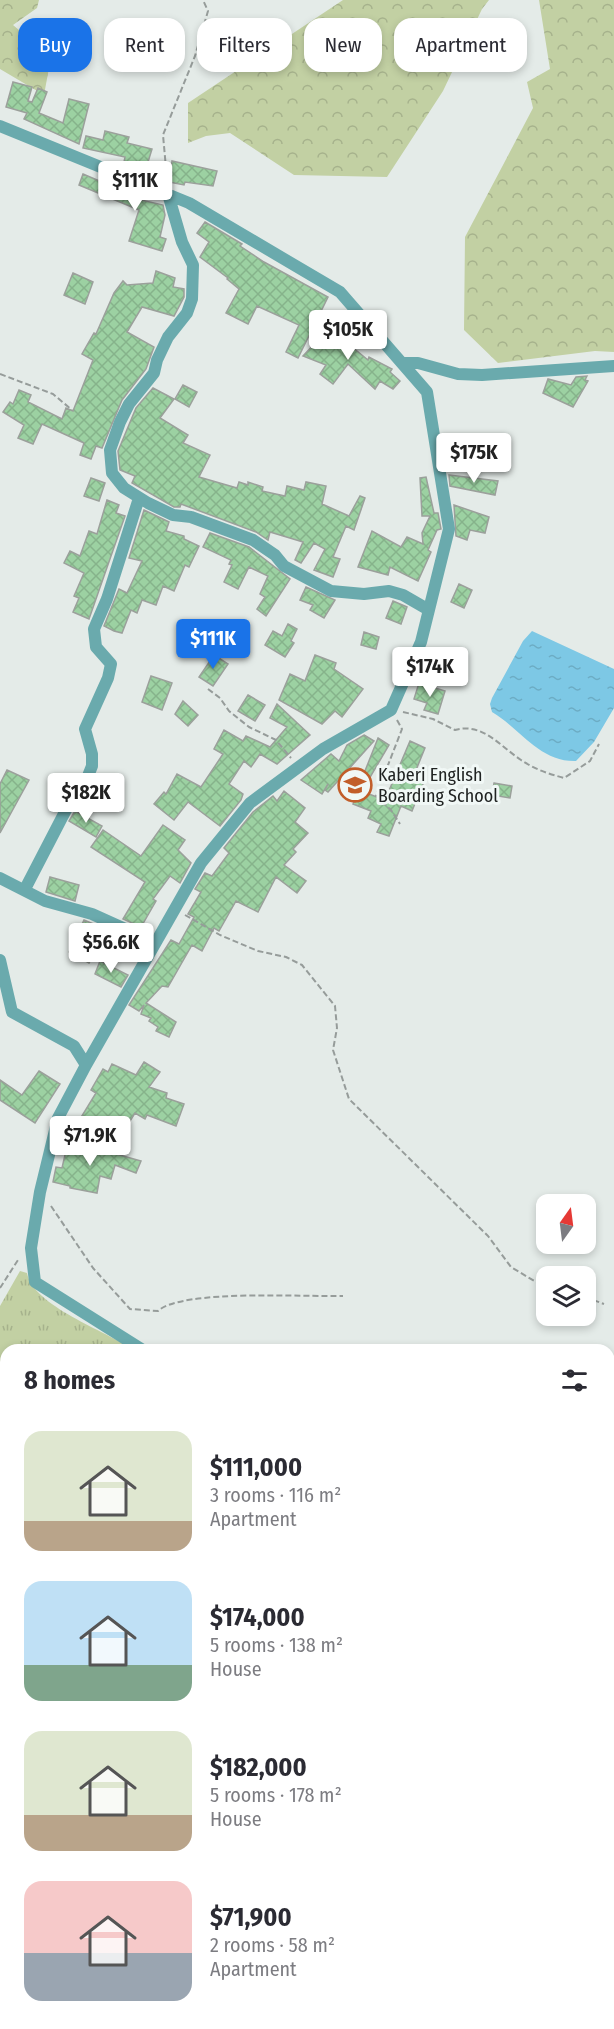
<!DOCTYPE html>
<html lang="en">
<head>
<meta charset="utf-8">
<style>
  body { margin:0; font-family:"Fira Sans Condensed",sans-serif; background:#f2f2f3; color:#2b2b33; height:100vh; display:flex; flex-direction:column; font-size:22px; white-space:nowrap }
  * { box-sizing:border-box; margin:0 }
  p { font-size:20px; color:#7c7c81 }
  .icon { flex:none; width:33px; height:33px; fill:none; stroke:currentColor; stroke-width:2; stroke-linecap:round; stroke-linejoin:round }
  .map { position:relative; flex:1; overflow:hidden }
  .side { position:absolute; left:0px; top:1344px; width:615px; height:686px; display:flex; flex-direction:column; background:#fff; border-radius:18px 18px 0 0; box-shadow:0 3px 9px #0003 }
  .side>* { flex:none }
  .banner { position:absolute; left:18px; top:18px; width:579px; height:54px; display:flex; gap:12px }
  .needle { width:39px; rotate:14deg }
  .tools { position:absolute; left:536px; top:1194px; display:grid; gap:12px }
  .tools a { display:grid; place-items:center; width:60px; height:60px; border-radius:12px; background:#fff; box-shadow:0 3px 9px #0003; font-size:30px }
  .price { position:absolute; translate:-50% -51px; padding:0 14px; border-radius:6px; background:#fff; color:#222; font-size:20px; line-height:39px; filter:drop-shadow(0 2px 3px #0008) }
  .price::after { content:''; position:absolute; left:50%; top:36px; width:18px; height:14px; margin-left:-9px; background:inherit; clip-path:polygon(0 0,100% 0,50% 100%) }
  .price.on { background:#1a73e8; color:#fff }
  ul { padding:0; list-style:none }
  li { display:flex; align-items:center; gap:18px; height:150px; padding:0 24px }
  li span { display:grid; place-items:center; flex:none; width:168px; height:120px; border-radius:18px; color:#555 }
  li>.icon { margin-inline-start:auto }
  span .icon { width:72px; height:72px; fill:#fffc; stroke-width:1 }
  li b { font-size:26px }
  h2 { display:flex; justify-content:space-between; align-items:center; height:72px; padding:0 24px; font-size:26px }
  .tag { padding:0 21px; border-radius:18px; background:#fff; box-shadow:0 3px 9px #0003; font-size:21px; line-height:54px }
  .tag.on { background:#1a73e8; color:#fff }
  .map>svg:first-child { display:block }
  .grass { fill:url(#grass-tufts) }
  .forest { fill:url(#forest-crowns) }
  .water { fill:url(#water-ripples) }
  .building { fill:url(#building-cross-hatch); stroke:#9ba09b; stroke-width:1.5 }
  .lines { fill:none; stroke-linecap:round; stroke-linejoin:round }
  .path { stroke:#969c9a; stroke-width:2; stroke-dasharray:6 3; stroke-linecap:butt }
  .street { stroke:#6aaaad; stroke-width:12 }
  .labels { text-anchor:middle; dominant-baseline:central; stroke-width:6; stroke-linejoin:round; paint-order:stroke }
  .poi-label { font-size:18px; fill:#202322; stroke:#f1f8f6; text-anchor:start }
</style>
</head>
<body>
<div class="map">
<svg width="614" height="2029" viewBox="0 0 614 2029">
  <defs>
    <pattern id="grass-tufts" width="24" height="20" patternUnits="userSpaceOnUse" patternTransform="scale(1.5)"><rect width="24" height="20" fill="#c2d0a3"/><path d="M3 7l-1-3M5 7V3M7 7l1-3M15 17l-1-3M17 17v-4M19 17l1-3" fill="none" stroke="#a6b28c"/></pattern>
    <pattern id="forest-crowns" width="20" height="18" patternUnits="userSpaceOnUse" patternTransform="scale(1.5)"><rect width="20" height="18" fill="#c2d0a3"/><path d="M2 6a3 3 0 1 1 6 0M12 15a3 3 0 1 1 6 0" fill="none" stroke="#a6b28c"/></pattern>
    <pattern id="water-ripples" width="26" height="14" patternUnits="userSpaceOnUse" patternTransform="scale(1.5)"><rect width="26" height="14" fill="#7dc8e5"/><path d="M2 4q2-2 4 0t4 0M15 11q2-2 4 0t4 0" fill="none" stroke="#6cacc4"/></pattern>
    <pattern id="building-cross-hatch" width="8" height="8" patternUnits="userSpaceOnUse" patternTransform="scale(1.5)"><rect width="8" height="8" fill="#9cd1a2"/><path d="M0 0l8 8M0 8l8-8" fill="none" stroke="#86b38b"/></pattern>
  </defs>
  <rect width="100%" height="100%" fill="#e4ebe8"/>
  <path class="grass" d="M20 1271 27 1273C33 1306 106 1331 134 1350H6V1633L0 1630V1306Z"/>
  <path class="forest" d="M0 0H39L37 8 13 25 51 57 44 95 0 69Z
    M343 0H489L482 9 443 91 387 177 294 175 230 133 206 136 188 143V103Z
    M539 0H614V352L595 351 498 363 464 330 465 237 533 108 527 82 550 69Z"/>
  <path class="water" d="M532 631 614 669V708L594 742 576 761C539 762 521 729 492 712L490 704 492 698 523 641Z"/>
  <path class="building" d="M13 82 32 87 28 101 32 102 38 88 47 92 39 113 63 123 69 99 89 104 79 144 24 119 27 113 6 107Z
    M105 131 129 137 127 143 152 149 148 162 171 168 172 161 217 171 213 186 185 182 184 185 149 178 123 167 125 157 83 148 86 136 103 140Z
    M83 174 118 189 120 184 143 193 141 200 163 205 165 215 160 237 166 239 162 251 129 241 139 210 79 185Z
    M205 222 242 244 240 246 264 262 328 297 298 358 286 352 299 325 257 306 248 324 226 313 239 289 227 279 228 278 200 257 209 242 197 233Z
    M156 271 175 278 173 287 184 289V297L174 316 142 307 127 332 154 347 146 369 122 400 102 448 96 446 91 459 80 455 84 443 42 424 33 444 18 438 24 425 3 412 10 402 13 404 19 390 31 395 28 402 62 419 66 408 73 411 93 360 82 354 94 333 96 334 114 293 123 281 127 285 153 283Z
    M73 273 93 282 85 304 64 295Z
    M329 328 368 360 369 357 392 369 390 372 400 381 393 389 380 381 375 389 348 364 333 384 320 374 326 365 303 356Z
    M587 376 585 380 588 381 573 407 543 393 548 379 571 385 576 377Z
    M183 385 197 392 189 407 175 399Z
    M153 388 174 399 160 418 188 435 183 443 210 455 199 477 237 488 239 482 248 485V482L263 487 262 491 285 496 287 486 304 490 306 482 326 486 322 504 349 516 360 496 365 498 354 530 346 526 333 557 340 559 333 577 314 570 325 549 314 543 301 563 295 560 303 542 270 532 268 540 256 532 181 504 180 507H174L132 483 135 476 120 470 118 451 136 408Z
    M449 475 498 481 495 495 450 486Z
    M426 477 434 513H438L441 529 437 530 428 550 431 552 418 581 390 567 388 575 358 567 372 531 401 547 407 537 423 544 422 533 430 516H422L420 478Z
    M91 478 105 483 99 501 84 496Z
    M107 500 119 505 116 513 125 516 89 619 73 612 79 598 74 596 84 573 64 563 70 551 80 556 89 531 97 534Z
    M454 505 489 517 485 533 470 530 467 540 456 536Z
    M144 510 169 522 166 531 184 536V539L199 546 189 567 185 565 174 591 163 586 156 605 142 600 137 613 131 610 122 633 114 631 104 626 119 589 127 593 142 561 129 558Z
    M210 533 249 547 290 579 266 616 257 609 265 597 260 594 268 576 249 567 238 589 224 582 232 565 229 564 231 560 203 547Z
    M459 584 472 590 464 608 451 602Z
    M306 587 335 600 324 618 310 610 313 605 300 600Z
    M393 601 407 607 401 624 386 618Z
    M288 624 297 629 291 641 294 643 285 657 265 645 273 631 282 636Z
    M364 632 379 637 376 649 361 645Z
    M214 655 228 664 213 686 199 677Z
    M315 655 336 663 334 669 363 689 342 717 335 711 322 724 279 700 290 674 305 681Z
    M151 676 172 683 162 710 142 702Z
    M419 683 445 691 438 714 424 710 427 703 414 699Z
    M248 695 265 705 255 721 238 711Z
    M183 701 198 715 188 726 175 714Z
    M277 704 310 735 277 764 260 754 251 767 244 761 229 784 243 794 241 800 220 826 188 802 174 820 154 804 164 792 166 794 177 774 201 787 223 754 214 749 224 730 243 741 246 736 270 747 287 727 270 718Z
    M364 735 374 741 328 792 325 790 328 784 322 794 301 780 331 754 339 761 347 745Z
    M378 738 389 745 369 779 363 776Z
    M410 741 425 748 414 775 425 779 412 811 401 806 389 836 377 832 381 824 368 818 371 811 353 804 358 790 385 800Z
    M7 770 29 780 0 833V784Z
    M494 783 512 786 510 798 492 795Z
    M284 791 305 808 295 822 308 833 293 849 296 852 284 865 306 881 297 893 276 877 258 912 236 901 219 931 214 928 202 951 192 945 168 987 162 986 146 1003 176 1022 169 1037 156 1031 158 1027 149 1021 151 1018 141 1014 144 1005 139 1011 129 1005 171 940 179 944 194 917 188 914 201 892 195 889 205 873 212 876 229 853 224 848 253 812 273 796 277 801Z
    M75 811 102 826 96 837 69 821Z
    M163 825 185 840 178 850 191 863 180 883 170 876 153 899 156 901 141 927 123 919 145 882 91 847 103 830 141 856Z
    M50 877 79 885 75 901 46 892Z
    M84 920 108 930 89 963 69 952Z
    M100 961 128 975 121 987 95 974Z
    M144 1062 160 1072 149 1087 167 1093 166 1098 184 1104 176 1126 147 1115 145 1119 135 1113 117 1142 80 1119 96 1093 91 1090 103 1069 108 1072 112 1064 136 1075Z
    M39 1071 60 1084 35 1123 0 1100V1080L22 1095Z
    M68 1142 116 1154 141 1161 136 1173 115 1165 111 1179 100 1176 97 1193 70 1188V1186L53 1182 56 1167 62 1168Z"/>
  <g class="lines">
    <path class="path" d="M167 179 163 135 195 56 208 11 203 0
      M0 374 53 394 72 410
      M208 689 220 698 229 711 249 727 276 740 291 758
      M403 712 433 719 455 730C482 722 500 746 521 760 534 769 549 774 564 778L590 761 599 744
      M397 720 402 729 376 796 391 810 400 824
      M185 915 220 935 258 951 286 957 302 965 335 1006 337 1028 333 1050 349 1099 488 1236 511 1267 546 1288
      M51 1206 93 1268 130 1309 158 1311C181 1289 306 1297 343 1296
      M0 1288 18 1260
      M585 1297 604 1304"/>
    <path class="street" d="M0 126 189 203 340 292 427 392 449 529 421 642 391 710 323 749 250 803 201 863 86 1065 58 1118 40 1192 31 1248 35 1282 143 1350
      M168 194 182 242 193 265 192 299 187 313 168 337 157 360 154 373 129 404 120 422 110 450 112 473 124 488 148 503 173 515 191 517 253 540 275 555 284 566 331 591 364 594 389 591 403 595 429 610
      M402 363H418L458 374 482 375 614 366
      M0 878 45 901 92 914 154 942
      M25 889 68 806 82 791 92 766V754L85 729 108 678 111 664 96 647 94 629 107 599 139 498
      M0 960 12 1012 74 1046 86 1065
      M0 1675 6 1661
      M609 1690 614 1693"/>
  </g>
  <defs>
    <g id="school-ring" transform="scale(1.725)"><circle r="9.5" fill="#f1f8f6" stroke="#c25e2a" stroke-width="1.5"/><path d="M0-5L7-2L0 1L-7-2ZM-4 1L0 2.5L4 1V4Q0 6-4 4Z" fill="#c25e2a"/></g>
  </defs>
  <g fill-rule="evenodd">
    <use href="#school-ring" x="355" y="785"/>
  </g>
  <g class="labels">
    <g class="poi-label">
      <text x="378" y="775">Kaberi English<tspan x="378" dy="21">Boarding School</tspan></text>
    </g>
  </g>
</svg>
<div class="tools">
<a><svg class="needle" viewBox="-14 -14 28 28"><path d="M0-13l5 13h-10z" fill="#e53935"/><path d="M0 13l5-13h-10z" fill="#7c7c81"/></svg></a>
<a><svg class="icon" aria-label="layers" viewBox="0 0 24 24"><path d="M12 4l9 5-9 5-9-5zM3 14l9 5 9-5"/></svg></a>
</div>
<b class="price" style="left:135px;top:212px">$111K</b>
<b class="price" style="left:348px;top:361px">$105K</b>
<b class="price" style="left:474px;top:484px">$175K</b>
<b class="price on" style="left:213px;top:670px">$111K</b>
<b class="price" style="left:430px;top:698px">$174K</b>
<b class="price" style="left:86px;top:824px">$182K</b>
<b class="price" style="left:111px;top:974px">$56.6K</b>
<b class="price" style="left:90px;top:1167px">$71.9K</b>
<div class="banner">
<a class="tag on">Buy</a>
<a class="tag">Rent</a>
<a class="tag">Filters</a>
<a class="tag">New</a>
<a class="tag">Apartment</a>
</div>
<section class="side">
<h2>8 homes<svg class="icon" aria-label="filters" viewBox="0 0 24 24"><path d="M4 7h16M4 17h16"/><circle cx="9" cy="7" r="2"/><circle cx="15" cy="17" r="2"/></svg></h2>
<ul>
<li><span style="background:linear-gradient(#dfe7d0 75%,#b9a48a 0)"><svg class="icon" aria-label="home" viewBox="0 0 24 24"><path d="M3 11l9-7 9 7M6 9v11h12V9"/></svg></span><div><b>$111,000</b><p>3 rooms · 116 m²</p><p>Apartment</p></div></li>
<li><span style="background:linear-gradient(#bfe0f5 70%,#7fa58c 0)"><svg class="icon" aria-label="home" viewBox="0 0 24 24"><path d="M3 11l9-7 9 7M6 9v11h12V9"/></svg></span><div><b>$174,000</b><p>5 rooms · 138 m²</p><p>House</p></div></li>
<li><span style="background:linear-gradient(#dfe7d0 70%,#b9a48a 0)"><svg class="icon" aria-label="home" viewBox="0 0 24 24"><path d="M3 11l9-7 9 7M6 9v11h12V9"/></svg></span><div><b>$182,000</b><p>5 rooms · 178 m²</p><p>House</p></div></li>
<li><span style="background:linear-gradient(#f6c9c9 60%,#9aa5b1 0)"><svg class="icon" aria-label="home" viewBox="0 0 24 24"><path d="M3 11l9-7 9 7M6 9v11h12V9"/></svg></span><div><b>$71,900</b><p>2 rooms · 58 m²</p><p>Apartment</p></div></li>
</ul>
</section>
</div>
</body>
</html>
